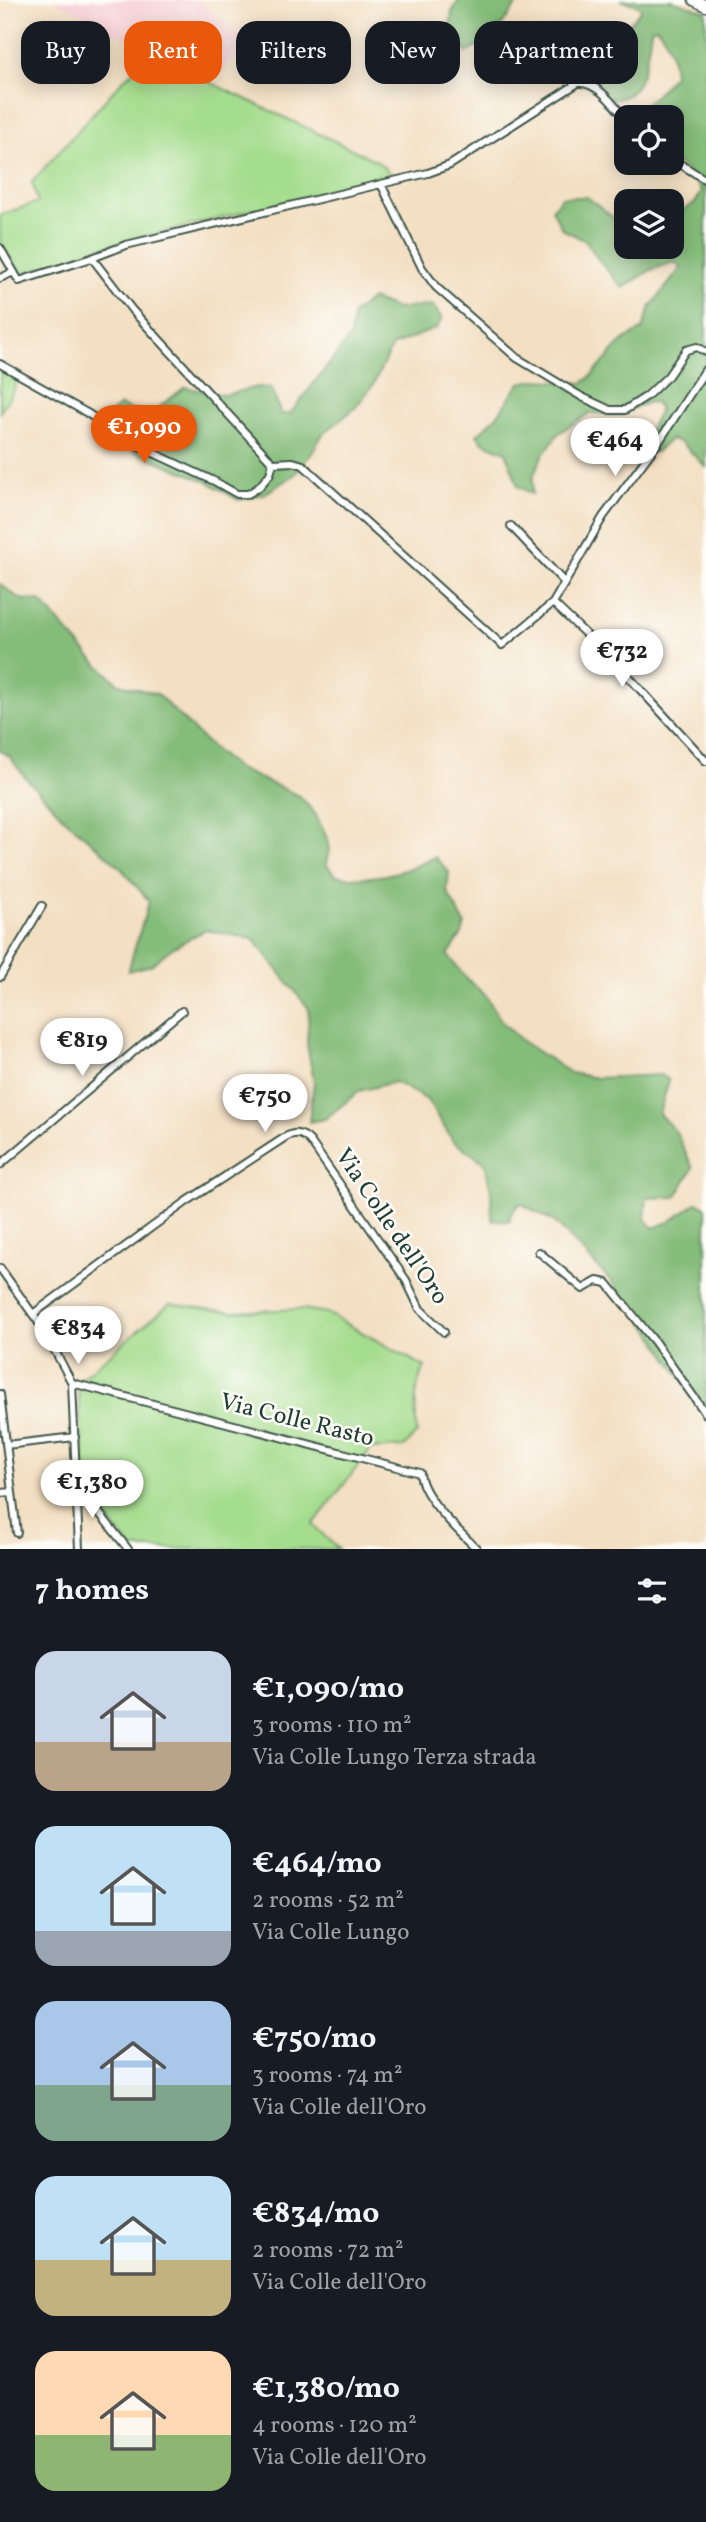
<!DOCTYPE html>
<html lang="en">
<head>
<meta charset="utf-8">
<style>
  body { margin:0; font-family:Vollkorn,serif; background:#242831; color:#f1f3f6; height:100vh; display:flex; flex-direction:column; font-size:26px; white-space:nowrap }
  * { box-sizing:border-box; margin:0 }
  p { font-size:23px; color:#9ea1a6 }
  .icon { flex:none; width:38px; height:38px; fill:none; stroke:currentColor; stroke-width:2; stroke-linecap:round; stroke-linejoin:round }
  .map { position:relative; height:1549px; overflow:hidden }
  .drawer { display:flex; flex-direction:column; background:#171b24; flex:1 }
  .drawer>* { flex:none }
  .banner { position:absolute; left:21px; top:21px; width:665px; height:63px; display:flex; gap:14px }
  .controls { position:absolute; left:614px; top:105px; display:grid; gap:14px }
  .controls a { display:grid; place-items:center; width:70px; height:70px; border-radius:14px; background:#171b24; box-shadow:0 4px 18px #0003; font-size:35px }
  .price { position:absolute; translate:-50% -60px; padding:0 16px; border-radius:24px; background:#fff; color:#222; font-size:23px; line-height:46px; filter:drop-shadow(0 2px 4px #0008) }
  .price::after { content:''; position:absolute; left:50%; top:42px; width:21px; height:16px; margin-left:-10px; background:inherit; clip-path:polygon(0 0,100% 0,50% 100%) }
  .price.current { background:#ea580c; color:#fff }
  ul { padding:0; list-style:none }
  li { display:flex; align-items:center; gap:21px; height:175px; padding:0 35px }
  li span { display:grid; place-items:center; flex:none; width:196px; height:140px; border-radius:21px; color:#555 }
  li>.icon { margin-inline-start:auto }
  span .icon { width:84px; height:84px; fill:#fffc; stroke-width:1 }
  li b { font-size:30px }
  h2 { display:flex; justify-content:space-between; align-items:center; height:84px; padding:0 35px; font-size:30px }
  .pill { padding:0 24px; border-radius:21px; background:#171b24; box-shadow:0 4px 18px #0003; font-size:24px; line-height:63px }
  .pill.current { background:#ea580c; color:#fff }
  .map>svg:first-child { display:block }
  .built { fill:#f7cfd3 }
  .green { fill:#a5dd8e; stroke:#628d61; stroke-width:2 }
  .forest { fill:#84bc79; stroke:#527c56; stroke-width:2 }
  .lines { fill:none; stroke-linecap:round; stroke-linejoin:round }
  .street-casing { stroke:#3f5549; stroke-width:10 }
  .primary-casing { stroke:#3f5549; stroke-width:13 }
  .street { stroke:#fff; stroke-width:6 }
  .primary { stroke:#fff; stroke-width:10 }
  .labels { text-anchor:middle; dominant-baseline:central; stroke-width:5; stroke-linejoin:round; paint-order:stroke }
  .street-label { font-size:24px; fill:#1f3d34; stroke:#fdfcf7 }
</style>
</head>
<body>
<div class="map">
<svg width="706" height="1549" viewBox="0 0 706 1549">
  <rect width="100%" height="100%" fill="#fdfcf7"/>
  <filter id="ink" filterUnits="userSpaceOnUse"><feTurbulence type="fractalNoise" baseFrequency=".0143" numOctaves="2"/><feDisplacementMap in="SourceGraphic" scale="14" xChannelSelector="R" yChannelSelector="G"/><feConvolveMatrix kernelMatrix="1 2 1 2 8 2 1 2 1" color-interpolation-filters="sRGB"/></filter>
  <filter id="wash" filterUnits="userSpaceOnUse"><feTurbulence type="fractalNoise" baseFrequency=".00686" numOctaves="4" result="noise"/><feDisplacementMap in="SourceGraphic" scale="28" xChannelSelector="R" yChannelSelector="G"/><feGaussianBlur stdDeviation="1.57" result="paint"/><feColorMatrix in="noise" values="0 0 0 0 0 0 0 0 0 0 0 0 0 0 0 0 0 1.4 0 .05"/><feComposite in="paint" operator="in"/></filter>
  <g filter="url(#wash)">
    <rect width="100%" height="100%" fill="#f3dfc2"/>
    <path class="built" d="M54 0H198L247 41 210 84Z"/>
    <path class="green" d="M152 55 377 161 392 175 96 249 22 274 0 242V215L38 202 32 182 124 79Z
      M0 364 20 373 13 391 0 412Z
      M170 1304 231 1312 303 1309 327 1313 425 1367C413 1387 415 1410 417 1433L404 1447 371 1449 313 1525 338 1549H133L97 1507 92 1492 85 1465 78 1391 80 1379Z"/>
    <path class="forest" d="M459 0H519C505 24 491 39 467 53L449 33 452 12Z
      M620 0H672L706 11V467L682 443 671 439 656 452 644 451 641 445 660 410 655 403 649 402 617 415 590 413 559 433 542 456 533 477 532 494 518 486 506 452 484 443 477 435 496 417 520 383 536 380 583 383C609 363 610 345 642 330L651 306 681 268 674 262 651 270 623 288 600 262 586 241 562 229 552 209 562 197H587L626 228V247H672V217L695 203 702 191 687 171 672 159V117H634L635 111 656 95 674 75C673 58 669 39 656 27L651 29C648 52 643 108 606 98 599 96 590 87 583 82L597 60 641 10 640 6Z
      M372 299 397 309 432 305 442 318 437 328 392 346 373 385 355 408 322 435 312 453 294 475 264 494 238 500 208 482 133 451 117 439 108 415 120 405 131 410 154 411 185 387 224 395 258 387 271 388 281 414H290L350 337 353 314Z
      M0 584 20 599 40 601 94 661 119 684 157 694 211 747 238 769 300 796 316 815 326 836 329 849 326 864 335 875C370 883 404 873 435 857L449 872 447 892 465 924 462 934 448 955 466 978 486 996 502 1022 522 1041 571 1073 597 1078 661 1075 669 1080 659 1114 676 1132 693 1168 676 1197 647 1198 645 1219 653 1228 669 1222 698 1202 706 1208V1417L652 1333 610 1280 555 1222 520 1203 511 1213 509 1221 492 1220 491 1191 485 1163 453 1141 427 1100 395 1082 359 1091 325 1119 309 1122 314 1082 307 1044 309 1009 253 939 205 930 172 948 151 965 128 971 149 901 120 867 65 819 25 777 9 756 0 751Z"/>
  </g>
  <g filter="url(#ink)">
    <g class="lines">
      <g class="street-casing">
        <path id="street" d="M672 159 706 180
          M381 184 428 173 450 165 578 83C598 81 614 106 626 119
          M0 248 19 281 92 258 132 310 273 463 293 462 303 465 502 645 553 603 603 517 660 440 706 369
          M92 258 126 245 381 184 422 268 436 287 517 358 582 397 610 410H625L647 396 668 376 686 350 697 347 706 352
          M0 278 14 272
          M0 364 87 413 132 443 214 481 237 494H248L259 487 270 474 273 463
          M511 526 564 582
          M553 603 615 662 706 761
          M0 977 42 906
          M0 1165 182 1011
          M539 1252 583 1289 597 1281 607 1283 654 1341 706 1414
          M0 1268 44 1330 72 1383 79 1549
          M33 1314 186 1202 284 1138C294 1132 301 1132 310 1141L406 1280 420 1309 444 1332
          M72 1383 420 1473C422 1498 459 1531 477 1549
          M0 1394 17 1533
          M6 1445 75 1437
          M79 1470 92 1504 128 1549
          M0 1493 12 1492"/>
      </g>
      <g class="primary-casing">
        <path id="primary" d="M694 0 706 6"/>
      </g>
      <use href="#street" class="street"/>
      <use href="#primary" class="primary"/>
    </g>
  </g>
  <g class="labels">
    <g class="street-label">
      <text transform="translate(391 1227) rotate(56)">Via Colle dell'Oro</text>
      <text transform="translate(297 1421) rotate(14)">Via Colle Rasto</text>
    </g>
  </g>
</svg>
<div class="controls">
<a><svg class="icon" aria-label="locate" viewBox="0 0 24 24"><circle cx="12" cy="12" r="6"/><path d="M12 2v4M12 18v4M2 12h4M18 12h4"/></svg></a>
<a><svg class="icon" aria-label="layers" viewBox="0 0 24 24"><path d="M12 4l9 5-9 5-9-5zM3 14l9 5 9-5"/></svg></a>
</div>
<b class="price current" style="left:144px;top:465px">€1,090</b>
<b class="price" style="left:615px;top:478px">€464</b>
<b class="price" style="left:622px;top:689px">€732</b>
<b class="price" style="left:82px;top:1078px">€819</b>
<b class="price" style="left:265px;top:1134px">€750</b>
<b class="price" style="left:78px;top:1366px">€834</b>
<b class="price" style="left:92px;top:1520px">€1,380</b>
<div class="banner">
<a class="pill">Buy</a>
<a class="pill current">Rent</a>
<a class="pill">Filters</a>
<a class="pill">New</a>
<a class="pill">Apartment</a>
</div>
</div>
<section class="drawer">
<h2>7 homes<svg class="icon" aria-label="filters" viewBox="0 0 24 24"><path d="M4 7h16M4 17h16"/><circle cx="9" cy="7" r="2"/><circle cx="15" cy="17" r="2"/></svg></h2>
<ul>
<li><span style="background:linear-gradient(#c9d6e8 65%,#b9a48a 0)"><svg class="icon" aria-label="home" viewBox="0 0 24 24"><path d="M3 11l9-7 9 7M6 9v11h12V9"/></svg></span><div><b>€1,090/mo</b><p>3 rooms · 110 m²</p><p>Via Colle Lungo Terza strada</p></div></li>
<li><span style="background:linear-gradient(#bfe0f5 75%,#9aa5b1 0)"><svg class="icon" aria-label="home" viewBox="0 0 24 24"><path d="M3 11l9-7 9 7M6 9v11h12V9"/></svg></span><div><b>€464/mo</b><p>2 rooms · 52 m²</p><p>Via Colle Lungo</p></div></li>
<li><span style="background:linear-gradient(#a9c7e8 60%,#7fa58c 0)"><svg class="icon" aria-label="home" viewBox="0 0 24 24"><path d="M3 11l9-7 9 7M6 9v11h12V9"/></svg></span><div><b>€750/mo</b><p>3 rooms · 74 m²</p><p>Via Colle dell'Oro</p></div></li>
<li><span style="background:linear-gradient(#bfe0f5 60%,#c2b280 0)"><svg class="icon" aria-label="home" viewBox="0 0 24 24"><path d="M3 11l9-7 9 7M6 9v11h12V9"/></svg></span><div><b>€834/mo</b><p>2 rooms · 72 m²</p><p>Via Colle dell'Oro</p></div></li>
<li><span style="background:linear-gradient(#ffd9b3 60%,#8fb573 0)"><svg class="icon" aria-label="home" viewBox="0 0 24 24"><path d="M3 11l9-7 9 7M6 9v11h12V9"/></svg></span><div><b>€1,380/mo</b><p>4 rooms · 120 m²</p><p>Via Colle dell'Oro</p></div></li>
</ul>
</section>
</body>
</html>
